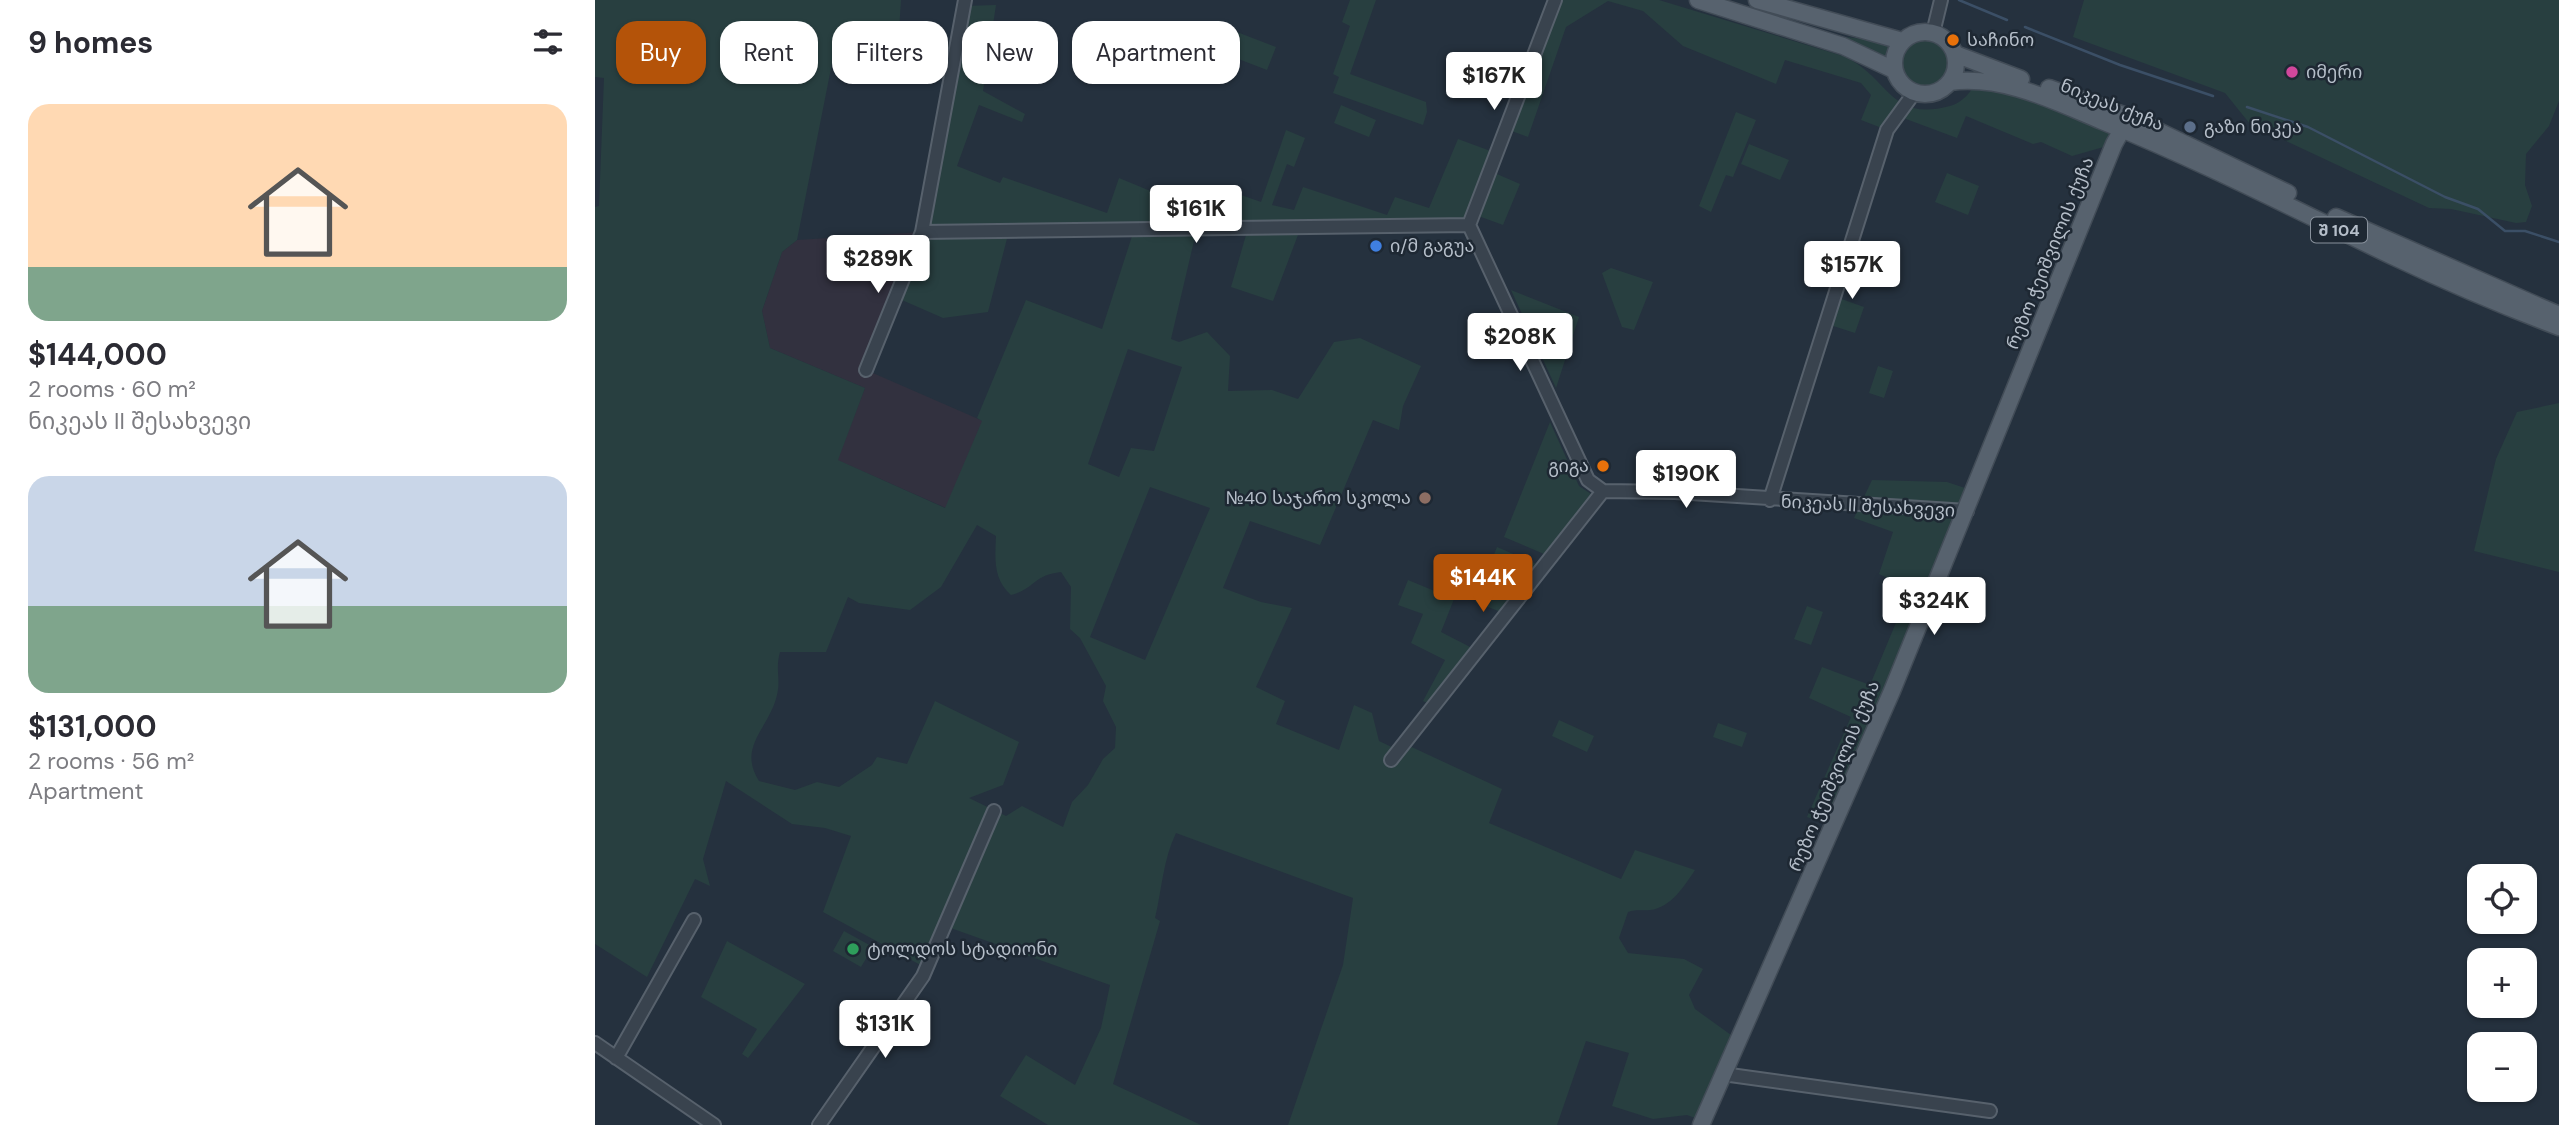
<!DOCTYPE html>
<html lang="en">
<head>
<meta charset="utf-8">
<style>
  body { margin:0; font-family:"DM Sans","Noto Sans Georgian",sans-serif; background:#f2f2f3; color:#2b2b33; height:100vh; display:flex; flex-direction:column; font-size:26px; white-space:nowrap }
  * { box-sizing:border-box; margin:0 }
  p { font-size:23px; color:#7c7c81 }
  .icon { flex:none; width:38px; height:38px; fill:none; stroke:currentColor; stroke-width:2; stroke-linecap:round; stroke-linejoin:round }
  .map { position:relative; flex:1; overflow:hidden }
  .panel { display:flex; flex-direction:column; background:#fff; width:595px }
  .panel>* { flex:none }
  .banner { position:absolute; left:21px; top:21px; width:665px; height:63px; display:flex; gap:14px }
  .controls { position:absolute; left:1872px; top:864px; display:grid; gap:14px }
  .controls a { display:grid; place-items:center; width:70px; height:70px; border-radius:14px; background:#fff; box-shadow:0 2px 5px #0004; font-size:35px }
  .price { position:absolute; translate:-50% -60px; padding:0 16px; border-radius:7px; background:#fff; color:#222; font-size:23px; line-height:46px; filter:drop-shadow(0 2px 4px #0008) }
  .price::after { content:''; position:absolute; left:50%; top:42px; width:21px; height:16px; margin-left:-10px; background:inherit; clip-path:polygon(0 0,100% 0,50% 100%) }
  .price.on { background:#b45309; color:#fff }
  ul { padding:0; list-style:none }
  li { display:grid; align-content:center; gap:14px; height:371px; padding:0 28px }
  li span { display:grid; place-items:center; height:217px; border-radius:21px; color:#555 }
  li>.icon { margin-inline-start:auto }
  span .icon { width:126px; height:126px; fill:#fffc; stroke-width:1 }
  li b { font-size:30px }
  h2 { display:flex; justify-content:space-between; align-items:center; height:84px; padding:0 28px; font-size:30px }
  .chip { padding:0 24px; border-radius:21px; background:#fff; box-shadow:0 2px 5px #0004; font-size:24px; line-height:63px }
  .chip.on { background:#b45309; color:#fff }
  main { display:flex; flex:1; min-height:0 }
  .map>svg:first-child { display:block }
  .medical { fill:#32313f }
  .green { fill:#283f40; fill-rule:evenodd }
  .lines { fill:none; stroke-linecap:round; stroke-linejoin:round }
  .stream { stroke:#3b4f66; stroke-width:2.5 }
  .minor-casing { stroke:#57616c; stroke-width:16 }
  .major-casing { stroke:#424c57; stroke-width:19 }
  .minor { stroke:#39434e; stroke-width:12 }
  .major { stroke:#57626e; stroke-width:16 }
  .food-dot { fill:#e8710a; stroke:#1e2833; stroke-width:2.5 }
  .hotel-dot { fill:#d1479c; stroke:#1e2833; stroke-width:2.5 }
  .service-dot { fill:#5c6f8a; stroke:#1e2833; stroke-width:2.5 }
  .shop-dot { fill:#3f7fe0; stroke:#1e2833; stroke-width:2.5 }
  .education-dot { fill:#8d6e63; stroke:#1e2833; stroke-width:2.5 }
  .leisure-dot { fill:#2e9e5b; stroke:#1e2833; stroke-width:2.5 }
  .labels { text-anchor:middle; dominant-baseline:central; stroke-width:5; stroke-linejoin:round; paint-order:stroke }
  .shield { fill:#1e2833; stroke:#88919c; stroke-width:2 }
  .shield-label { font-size:16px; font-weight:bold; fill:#b5bec9 }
  .poi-label { font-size:18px; fill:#b5bec9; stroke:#1e2833; text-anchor:start }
  .street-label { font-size:18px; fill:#b5bec9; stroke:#1e2833 }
</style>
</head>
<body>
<main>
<section class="panel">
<h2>9 homes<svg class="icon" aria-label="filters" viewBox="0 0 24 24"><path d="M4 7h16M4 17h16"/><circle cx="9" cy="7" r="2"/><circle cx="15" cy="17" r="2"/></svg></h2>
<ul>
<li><span style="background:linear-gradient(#ffd9b3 75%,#7fa58c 0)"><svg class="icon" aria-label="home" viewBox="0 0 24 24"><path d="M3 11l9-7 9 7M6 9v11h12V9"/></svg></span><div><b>$144,000</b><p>2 rooms · 60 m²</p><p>ნიკეას II შესახვევი</p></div></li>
<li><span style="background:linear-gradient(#c9d6e8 60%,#7fa58c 0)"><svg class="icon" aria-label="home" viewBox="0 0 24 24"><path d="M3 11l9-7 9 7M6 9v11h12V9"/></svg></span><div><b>$131,000</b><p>2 rooms · 56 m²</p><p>Apartment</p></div></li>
</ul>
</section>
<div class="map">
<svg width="1964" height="1125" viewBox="0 0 1964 1125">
  <rect width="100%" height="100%" fill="#25313e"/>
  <path class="medical" d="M327 232 271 370 388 421 351 508 242 460 270 388 175 348 167 311 187 252 202 240Z"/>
  <path class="green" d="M0 0H306L303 47 243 33 202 240 187 252 167 311 175 348 270 388 243 460 350 508 387 421 382 418 431 300 507 329 539 230 414 231 393 312 348 318 300 297 327 232 369 6 401 5 388 91 430 114 427 122 384 105 362 166 405 183 408 177 512 213 524 178 621 218 632 190 666 202 691 130 710 138 699 167 692 164 677 205 699 210 708 187 792 215 800 197 834 208 863 139 901 153 895 171 925 184 908 225 878 214 874 225 706 227 678 301 636 287 653 228H602L576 339 584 342 612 332 635 356 633 391 677 390 703 399 739 342 765 338 826 366 808 406 804 430 778 420 725 545 655 521 628 588 666 602 697 608 661 687 690 701 681 724 744 750 759 705 777 713 784 741 803 750 808 743 907 789 894 823 1026 879 1040 850 1100 870C1090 885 1076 908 1055 910 1047 911 1042 909 1033 912L1024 938 1033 953 1089 959 1108 969 1094 995 1100 1009 1143 1040 1108 1121 1092 1115 1058 1119 1017 1106 1034 1053 991 1041 962 1125H693L748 965 758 898 581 833C568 860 567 889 560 918L565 921 518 1084 606 1125H453L405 1096 431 1055 480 1085 506 1028 515 985 350 926 331 968 228 912 256 836 230 828 197 824 131 781 108 859 115 886 100 879 52 977 0 944V207L4 206 9 78 0 77ZM533 349 587 367 559 451 536 448 524 477 493 464ZM555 487 615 508 550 660 495 637ZM382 525 401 536C400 559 398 579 416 595 440 589 438 575 466 572L476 587 475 629 485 638 511 686 508 701 521 727 520 748 508 759 493 785 477 802 468 827 427 806 411 816 374 798 408 785 424 742 340 701 312 764 282 757 277 765 244 787 222 782 200 790 164 781C142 746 174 729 182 695 186 678 180 670 185 652H231L253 597 264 603 315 610 346 587Z
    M755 0H781L755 74 831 102 832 112 828 125 738 93 744 77 738 74 755 26 747 22Z
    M960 0H1064L1248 56C1293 75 1294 123 1355 106 1367 103 1378 91 1381 80L1526 129 1519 144 1477 156 1446 142 1438 144 1371 116 1362 138 1303 116 1292 130 1266 120 1276 95 1266 83 1190 60 1181 84 1088 46 1048 11 1013 1 971 27 933 137 911 129Z
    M1489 0H1964V101L1954 126 1931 154 1930 185 1937 206 1931 222 1921 223 1856 209 1834 208 1655 124 1630 93 1478 37Z
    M642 32 681 47 672 70 633 55Z
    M1251 37 1295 42 1288 62Z
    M1305 63a24 24 0 1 1 48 0a24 24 0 1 1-48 0Z
    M746 105 781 120 774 137 739 123Z
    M1141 112 1161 120 1138 177 1131 175 1116 212 1104 206Z
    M1154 144 1194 160 1185 180 1146 164Z
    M1352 173 1384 186 1373 215 1340 202Z
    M1016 268 1058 282 1039 330 1027 327 1007 273Z
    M916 290 984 317 961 388Z
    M1241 297 1269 307 1260 333 1232 324Z
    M1283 366 1298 371 1289 398 1274 393Z
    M1964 403V572L1879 551 1901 459 1922 412Z
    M955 422 984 486 996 494 949 554 909 537Z
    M1277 480 1352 482 1379 491 1239 827 1212 817 1256 717 1214 698 1227 667 1275 685 1315 589 1284 574 1298 532 1259 518Z
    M902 547 944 565 906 612 880 602Z
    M813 580 859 599 846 632 881 650 838 706 828 701 850 660 816 643 828 614 803 605Z
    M1212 606 1228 612 1216 645 1199 639Z
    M964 720 999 736 992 752 957 736Z
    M1123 723 1152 733 1147 747 1118 737Z
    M249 931 278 947 266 967 238 951Z
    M132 941 210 984 153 1058 147 1054 162 1029 106 997Z"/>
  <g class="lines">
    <path class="stream" d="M1364 0 1412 20
      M1430 27 1525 65 1618 96
      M1652 107 1713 127 1850 197 1883 209 1910 231H1930L1964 242"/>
    <g class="minor-casing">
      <path id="minor" d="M960 0 874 225 993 480 1008 491 1080 492 1372 511
        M1338 33 1346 0
        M327 232 874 225
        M271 370 327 232 370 0
        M1175 500 1292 130 1319 93
        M796 760 1008 491
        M0 1043 119 1125
        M21 1058 99 920
        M1128 1074 1395 1111
        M224 1125 328 976 399 811"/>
    </g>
    <g class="major-casing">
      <path id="major" d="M1103 0 1248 46 1299 70
        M1162 0 1307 41
        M1299 63a31 31 0 1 1 62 0a31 31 0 1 1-62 0Z
        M1360 54 1426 79
        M1355 82C1408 75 1459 101 1507 121 1606 161 1701 210 1797 256 1852 282 1908 306 1964 327
        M1454 88 1534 117 1693 193
        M1741 217 1964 315
        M1106 1125 1297 691 1519 144 1534 117"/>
    </g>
    <use href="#minor" class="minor"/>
    <use href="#major" class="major"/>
  </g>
  <g class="food-dot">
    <circle cx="1358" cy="40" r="7"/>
    <circle cx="1008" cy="466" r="7"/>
  </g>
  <circle class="hotel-dot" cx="1697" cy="72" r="7"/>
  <circle class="service-dot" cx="1595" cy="127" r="7"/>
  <circle class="shop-dot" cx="781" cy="246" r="7"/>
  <circle class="education-dot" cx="830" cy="498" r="7"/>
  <circle class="leisure-dot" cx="258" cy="949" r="7"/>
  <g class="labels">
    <rect class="shield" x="1716" y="217.5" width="56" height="25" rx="5"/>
    <g class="shield-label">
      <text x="1744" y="230">შ 104</text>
    </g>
    <g class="poi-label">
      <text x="1372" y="40">საჩინო</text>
      <text x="1711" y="72">იმერი</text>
      <text x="1609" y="127">გაზი ნიკეა</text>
      <text x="795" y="246">ი/მ გაგუა</text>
      <text x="994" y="466" text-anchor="end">გიგა</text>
      <text x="816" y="498" text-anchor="end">№40 საჯარო სკოლა</text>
      <text x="272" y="949">ტოლდოს სტადიონი</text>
    </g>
    <g class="street-label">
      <text transform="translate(1517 105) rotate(22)">ნიკეას ქუჩა</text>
      <text transform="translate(1455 253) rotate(-68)">რეზო ჭეიშვილის ქუჩა</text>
      <text transform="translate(1273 506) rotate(3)">ნიკეას II შესახვევი</text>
      <text transform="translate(1239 776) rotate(-67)">რეზო ჭეიშვილის ქუჩა</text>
    </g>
  </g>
</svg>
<div class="controls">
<a><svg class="icon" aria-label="locate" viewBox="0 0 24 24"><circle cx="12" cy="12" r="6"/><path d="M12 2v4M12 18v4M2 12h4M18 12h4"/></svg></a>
<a>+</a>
<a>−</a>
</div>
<b class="price" style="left:899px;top:112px">$167K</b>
<b class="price" style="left:601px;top:245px">$161K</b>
<b class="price" style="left:283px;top:295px">$289K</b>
<b class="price" style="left:1257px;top:301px">$157K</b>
<b class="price" style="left:925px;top:373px">$208K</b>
<b class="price" style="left:1091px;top:510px">$190K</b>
<b class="price on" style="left:888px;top:614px">$144K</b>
<b class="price" style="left:1339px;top:637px">$324K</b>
<b class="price" style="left:290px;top:1060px">$131K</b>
<div class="banner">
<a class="chip on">Buy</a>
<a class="chip">Rent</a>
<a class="chip">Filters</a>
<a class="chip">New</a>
<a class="chip">Apartment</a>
</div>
</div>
</main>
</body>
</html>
